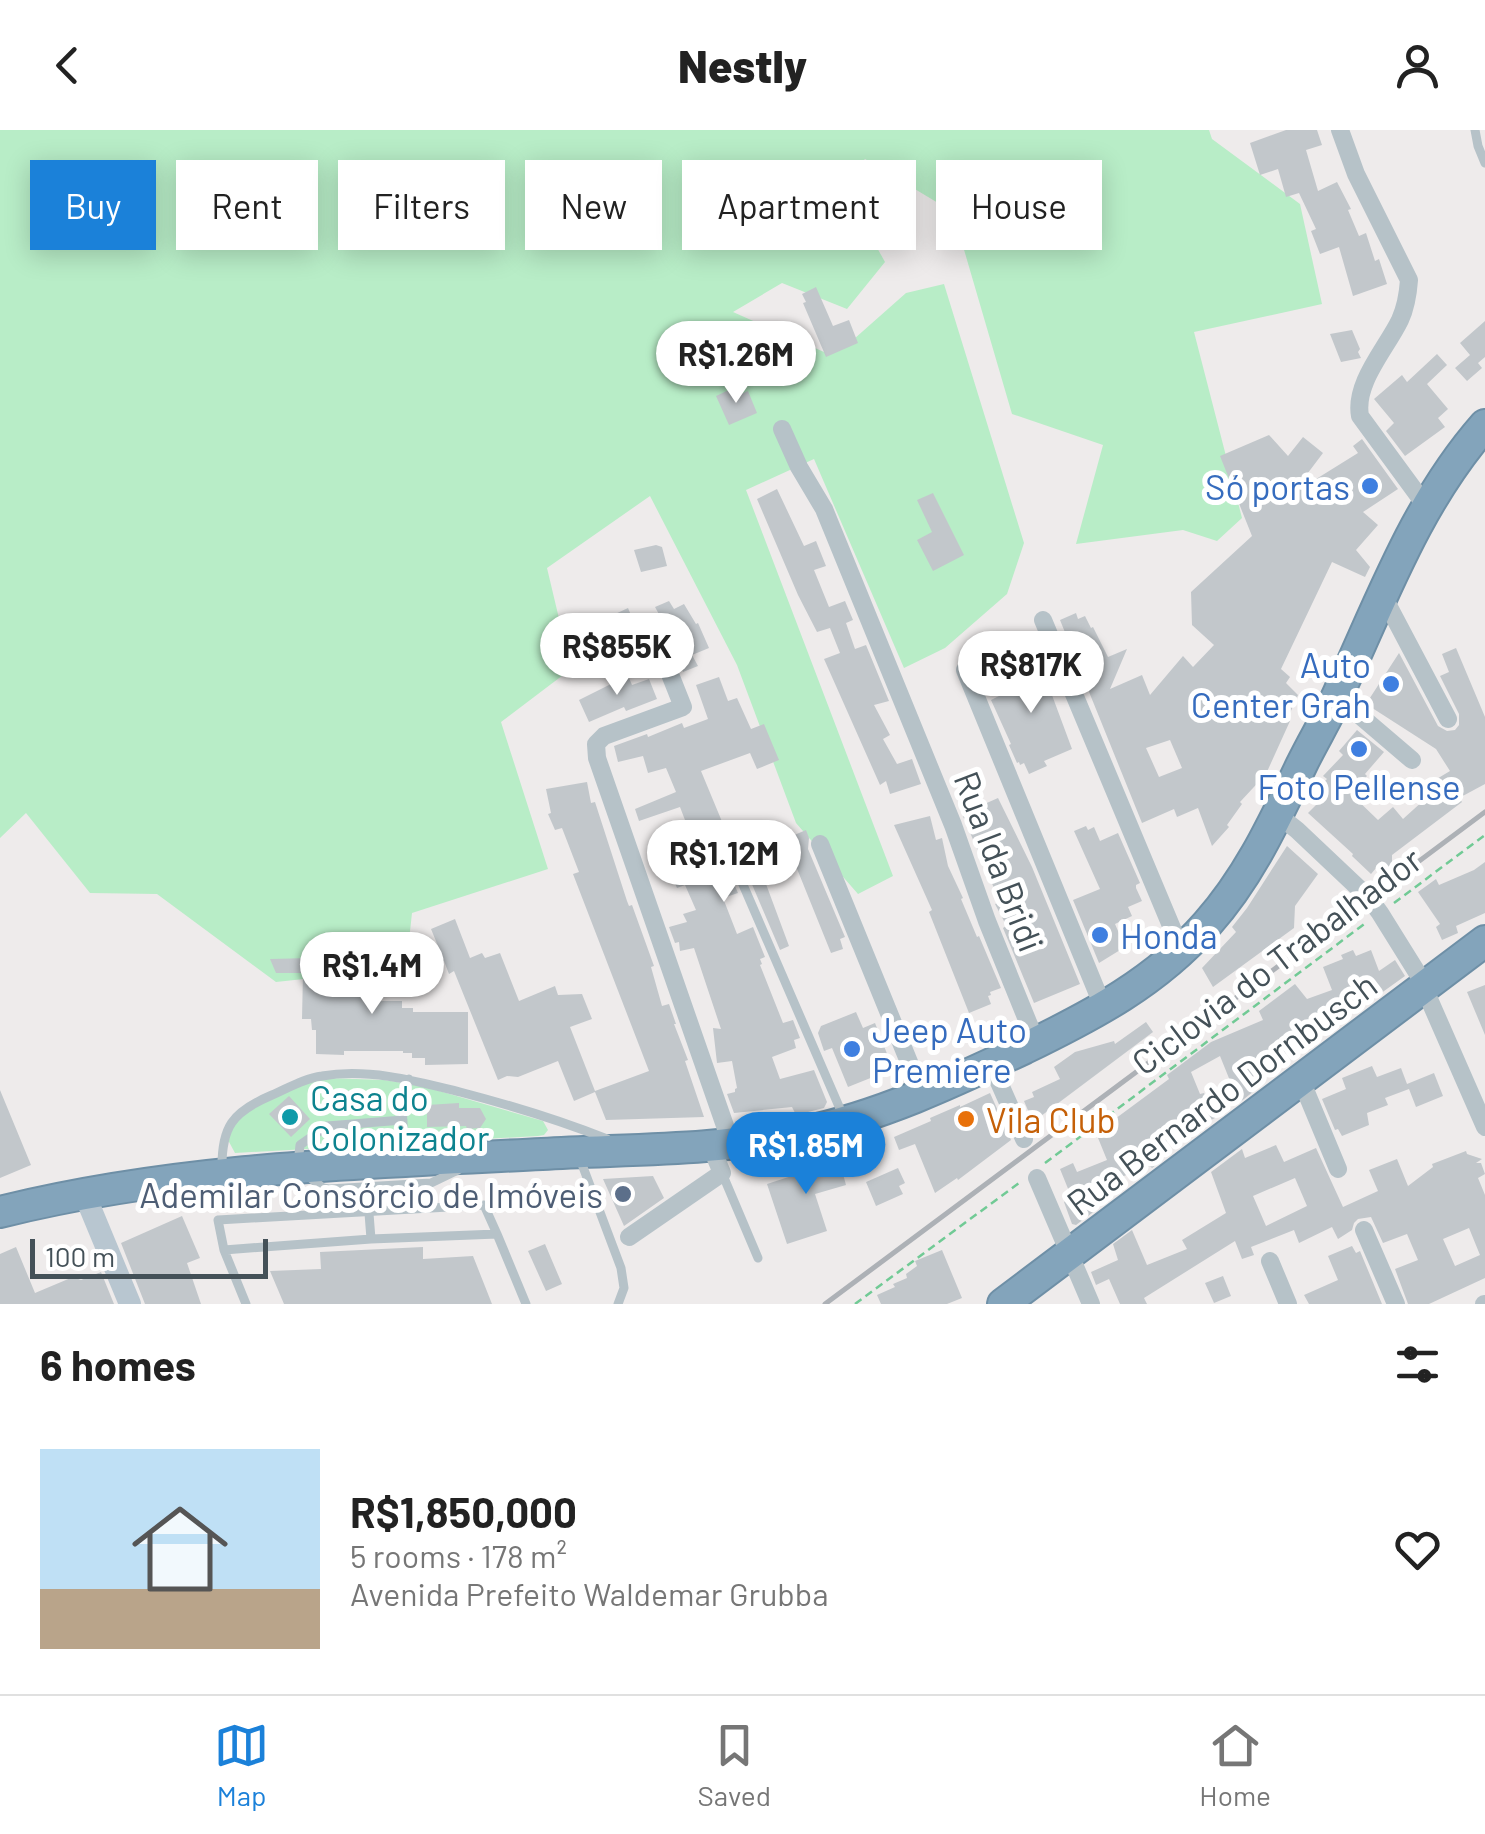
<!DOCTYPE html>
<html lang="en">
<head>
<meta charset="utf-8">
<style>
  body { margin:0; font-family:Barlow,sans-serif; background:#f2f2f2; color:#222; height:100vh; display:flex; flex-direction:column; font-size:38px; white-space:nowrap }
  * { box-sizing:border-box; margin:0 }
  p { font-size:32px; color:#767676 }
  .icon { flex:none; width:55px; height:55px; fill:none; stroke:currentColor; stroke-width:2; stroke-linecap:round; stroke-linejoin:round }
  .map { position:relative; height:1174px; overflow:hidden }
  .drawer { display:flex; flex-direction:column; background:#fff; flex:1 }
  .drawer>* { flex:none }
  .hud { position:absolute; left:30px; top:30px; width:1425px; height:90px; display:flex; gap:20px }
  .scale { position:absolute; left:30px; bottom:25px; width:238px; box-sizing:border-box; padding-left:10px; border:5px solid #445158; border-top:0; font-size:28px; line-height:35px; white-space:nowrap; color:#445158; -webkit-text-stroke:8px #fff; paint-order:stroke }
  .price { position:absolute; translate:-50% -85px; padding:0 22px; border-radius:35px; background:#fff; color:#222; font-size:32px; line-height:65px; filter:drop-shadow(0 2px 5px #0008) }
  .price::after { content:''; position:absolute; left:50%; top:60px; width:30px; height:22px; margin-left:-15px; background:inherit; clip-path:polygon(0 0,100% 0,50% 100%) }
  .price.on { background:#1b81d9; color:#fff }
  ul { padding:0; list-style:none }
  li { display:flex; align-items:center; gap:30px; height:250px; padding:0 40px }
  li+li { border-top:2px solid #e0e0e0 }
  li span { display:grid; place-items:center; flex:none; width:280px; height:200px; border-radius:0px; color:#555 }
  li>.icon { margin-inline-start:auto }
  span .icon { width:120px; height:120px; fill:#fffc; stroke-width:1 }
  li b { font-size:42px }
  h2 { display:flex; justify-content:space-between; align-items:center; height:120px; padding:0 40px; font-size:42px }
  .pill { padding:0 35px; border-radius:0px; background:#fff; box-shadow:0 5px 25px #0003; font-size:35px; line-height:90px }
  .pill.on { background:#1b81d9; color:#fff }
  header { display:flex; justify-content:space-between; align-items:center; height:130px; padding:0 40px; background:#fff; font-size:45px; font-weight:800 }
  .menu { display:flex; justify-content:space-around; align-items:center; height:140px; border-top:2px solid #e0e0e0; background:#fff; font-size:28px; color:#767676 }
  .menu a { display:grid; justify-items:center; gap:5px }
  .menu .on { color:#1b81d9 }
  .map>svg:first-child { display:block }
  .green { fill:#b8edc7 }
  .building { fill:#c2c7cb; fill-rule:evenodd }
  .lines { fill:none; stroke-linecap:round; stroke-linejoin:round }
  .highway-casing { stroke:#6e8fa6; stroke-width:34 }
  .path { stroke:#71ca95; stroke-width:2.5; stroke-dasharray:8 5; stroke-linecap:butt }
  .lane { stroke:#b6c2c8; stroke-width:9 }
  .street { stroke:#b6c2c8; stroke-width:18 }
  .secondary { stroke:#b8c6d0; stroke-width:22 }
  .highway { stroke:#83a4bb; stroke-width:30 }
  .rail { stroke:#adb1b6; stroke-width:5 }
  .shop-dot { fill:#3f7fe0; stroke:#fff; stroke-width:4 }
  .culture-dot { fill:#0f9aa8; stroke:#fff; stroke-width:4 }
  .food-dot { fill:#e8710a; stroke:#fff; stroke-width:4 }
  .service-dot { fill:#5c6f8a; stroke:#fff; stroke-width:4 }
  .labels { text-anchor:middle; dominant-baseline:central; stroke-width:10; stroke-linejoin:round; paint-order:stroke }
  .shop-label { font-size:35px; fill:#366cbe; stroke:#fff; text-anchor:end }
  .street-label { font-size:35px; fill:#445158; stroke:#fff }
  .culture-label { font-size:35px; fill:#0d838f; stroke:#fff; text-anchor:start }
  .food-label { font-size:35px; fill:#c56008; stroke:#fff; text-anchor:start }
  .service-label { font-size:35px; fill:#4e5e75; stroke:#fff; text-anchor:end }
</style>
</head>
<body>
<header><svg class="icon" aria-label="back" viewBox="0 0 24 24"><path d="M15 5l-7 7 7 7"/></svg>Nestly<svg class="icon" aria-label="person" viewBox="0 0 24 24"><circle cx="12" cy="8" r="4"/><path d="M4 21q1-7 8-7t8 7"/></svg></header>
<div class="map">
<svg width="1485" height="1174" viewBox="0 0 1485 1174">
  <rect width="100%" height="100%" fill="#eeebeb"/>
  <path class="green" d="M0 0H1209L1212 9 1300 74 1322 174 1194 202 1242 388 1217 411 1183 400 1076 414 1103 315 1012 284 953 82 865 29 842 55 885 132 847 179 782 153 733 182 824 222 854 209 906 163 944 154 1024 413 1007 464 945 518 904 538 814 329 746 360 893 746 858 764 796 693 737 535 650 366 547 438 571 539 501 592 548 739 412 783 406 838 276 852 157 764 90 763 26 683 0 708Z
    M327 948 384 950 422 956 543 991 548 1000 544 1005 538 1006 235 1023 228 1010C229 1007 231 997 233 995 248 972 301 953 327 948Z"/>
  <path class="building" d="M1286 0H1317L1322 15 1306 20 1318 61 1337 52 1351 79 1348 80 1359 106 1366 103 1375 131 1379 129 1387 154 1353 166 1339 117 1320 124 1311 101 1316 99 1299 63 1286 67 1278 39 1260 45 1250 13Z
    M816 157 833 196 849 190 858 213 826 227 803 173 806 172 802 164Z
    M1485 191V227L1478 233 1482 238 1467 251 1455 238 1470 225 1460 213Z
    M1352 200 1360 219 1358 222 1361 228 1341 232 1330 204Z
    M753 209 758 224 755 234 746 238 737 234 733 225 736 216Z
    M1437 224 1447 235 1427 254 1448 279 1438 288 1445 297 1405 326 1386 301 1394 293 1374 269 1402 245 1407 252Z
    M733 258 736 266 748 261 757 283 729 295 716 266Z
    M1269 305 1288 326 1303 307 1323 323 1292 364 1358 323 1353 316 1362 309 1398 359 1363 382 1378 395 1356 420 1370 437 1365 447 1332 432 1281 539 1290 547 1286 553 1298 565 1287 590 1290 591 1266 644 1240 672 1242 674 1227 695 1229 697 1212 716 1198 678 1177 687 1174 679 1142 693 1060 490 1076 483 1078 489 1085 486 1091 498 1093 497 1108 527 1127 519 1110 559 1142 545 1150 565 1183 526 1193 537 1214 515 1192 495 1191 462 1252 406 1220 326ZM1170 610 1182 638 1159 647 1146 618Z
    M777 359 804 416 816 411 826 436 814 440 829 477 845 471 853 490 846 493 855 519 866 515 889 571 874 575 890 605 883 609 897 634 912 629 921 654 890 664 886 651 880 655 824 529 840 523 830 498 817 502 798 465 757 369Z
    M933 363 964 425 933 441 917 410 932 402 917 370Z
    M656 415 662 417 667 436 641 442 634 420Z
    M669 471 674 479 684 474 696 494 698 493 709 518 692 525 698 536 683 542 670 511 673 510 655 477Z
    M628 478 633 490 630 492 635 506 606 517 596 493Z
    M1456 518 1485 587V654L1459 668 1462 672 1392 725V755L1382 731 1371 744 1352 726 1353 724 1308 683 1326 665 1318 658 1327 649 1323 646 1343 625 1339 621 1357 600 1384 622 1365 644 1367 646 1351 664 1378 690 1393 677 1403 689 1435 660 1430 653 1450 641 1436 619 1366 574 1399 523 1438 596 1447 601 1455 600 1459 595V584L1440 546 1449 542 1442 524Z
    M1036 522 1072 619 1044 631 1047 636 1029 644 1024 633 1020 635 1019 632 1017 633 1009 615 1011 614 991 570 1015 558 1006 535Z
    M719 547 728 571 737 568 751 599 764 594 779 630 757 639 750 623 701 641 723 694 703 701 712 727 717 725 720 732 724 731 738 763 723 768 737 804 753 797 765 827 760 829 762 834 760 835 783 893 793 890 800 908 794 910 796 918 772 927 780 949 814 940 827 972 824 978 796 985 792 977 734 983 727 964 735 962V959L737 958 732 931 717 933 713 898 721 899 694 818 680 821 679 812 675 813 669 797 687 792 683 784 696 780 685 755 677 758 663 726 684 722 682 715 693 711 680 677 639 691 635 679 676 662 666 638 648 643 643 626 618 632 614 616 647 604 648 607 682 593 684 598 708 589 696 555Z
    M629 548 632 555 649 549 657 569 626 581 624 577 589 592 579 570 615 552V554Z
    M587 652 591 673 595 672 627 771 629 776 632 775 654 836 651 837 662 876 669 874 676 894H674L688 930 685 931 704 987 606 990 595 962 574 971 558 931 518 947 507 946 498 950 454 841 449 844 444 831 428 837 422 822 438 816 431 799 455 789 470 828 482 823 485 828 500 823 519 871 555 856 558 865 582 864 592 889 570 897 595 961 649 941 573 744 579 742 562 698 555 700 548 684 551 683 546 659Z
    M998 668 1032 737 1080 854 1034 873 1003 798 1006 796 1005 793 995 774 1000 772 962 684Z
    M930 686 936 710 942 708 948 736 963 768 961 769 977 807 979 806 1001 858 990 862 991 865 988 866 991 874 969 883 929 782 932 780 894 695Z
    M1086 696 1088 700 1094 697 1100 711 1118 703 1140 753 1136 755V758L1142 771 1128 777 1132 786 1115 794 1125 817 1099 833 1073 770 1100 759 1074 701Z
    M806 700 809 708 808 719 845 807 840 809 843 819 831 823 785 709Z
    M758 716 772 752 766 754 789 816 780 820 739 724Z
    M1287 716 1318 744 1295 776 1294 798 1213 857 1202 838 1236 802 1232 797 1247 778Z
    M1485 732V783L1456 796 1458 803 1442 810 1436 797 1440 794 1418 762 1436 749 1439 755 1474 740Z
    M1353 820 1356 826 1371 820 1379 841 1395 830 1405 846 1324 904 1307 911 1309 915 1278 927 1281 934 1249 948 1254 961 1239 973 1220 926 1191 942 1200 964 1204 963 1215 988 1152 1019 1161 1031 1152 1038 1150 1036 1082 1062 1096 1080 1076 1095 1072 1094 1064 1072 1071 1066 1060 1039 1073 1033 1077 1042 1107 1030 1096 1003 1169 949 1167 945 1211 912 1263 890 1259 881 1295 854 1307 869 1332 860 1323 837 1343 829 1341 825Z
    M351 827V860H368V865H379V871H402V878H413V882H468V934L425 935V928H412V923H403V921H344V925L316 924V900H312L311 889H302L303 843H276L270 829Z
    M1485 855V905L1467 862Z
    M856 882 863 898 875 893 893 939 848 957 832 918 824 921 818 903 821 896Z
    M1146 892 1153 902 1033 992 1024 971 1034 967 1032 962 1060 949 1054 937 1075 922 1114 911 1115 914Z
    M1372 936 1377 947 1401 938 1407 954 1434 943 1443 966 1416 977 1409 959 1385 968 1388 975 1367 983 1369 995 1342 1006 1338 999 1335 1000 1322 969 1346 959 1342 948Z
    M0 960 31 1035 0 1048Z
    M990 963 1011 1010 958 1050 957 1048 935 1063 915 1014 899 1020 894 1007 931 991 930 988 960 975V977Z
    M289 966 310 989 291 1007 269 984Z
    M459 973V978H480L486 989 480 998 467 999 466 996 427 997V975Z
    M1276 1015 1284 1032 1316 1018 1343 1077 1378 1061 1369 1040 1397 1029 1408 1056 1433 1037 1432 1034 1466 1021 1467 1024 1482 1029 1476 1033H1481L1485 1044 1478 1048 1485 1065V1148L1429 1174H1408L1395 1139 1418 1130 1407 1104 1383 1113 1371 1087 1358 1089 1354 1093 1352 1100 1338 1109 1332 1097 1299 1113 1294 1100 1251 1117 1254 1125 1242 1129 1235 1111 1144 1168 1147 1174H1120L1109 1149 1096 1155 1091 1142 1118 1130 1113 1114 1132 1100 1147 1135 1187 1119 1182 1110 1226 1083 1211 1042 1242 1019 1245 1028ZM1295 1048 1307 1076 1266 1096 1253 1066ZM1469 1098 1480 1125 1455 1136 1443 1109Z
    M837 1022 846 1055 815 1064 827 1101 787 1114 767 1054 810 1040 807 1030Z
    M898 1038 905 1053 899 1056 903 1064 876 1076 866 1052Z
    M653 1046 664 1068 624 1096 603 1049Z
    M182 1086 200 1128 187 1133 201 1174H145L121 1113Z
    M545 1114 562 1154 546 1161 528 1121Z
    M1352 1116 1356 1123 1360 1121 1382 1174H1309L1304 1165 1338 1150 1328 1126Z
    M16 1117 35 1163 73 1147 81 1150 101 1142 114 1174H0V1124Z
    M423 1117V1129L473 1126 492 1174H284L270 1141 321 1139 320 1122Z
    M942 1120 962 1168 947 1174H881L877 1165 895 1157 893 1154 907 1148 906 1144 917 1136 915 1131Z
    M1223 1146 1231 1166 1214 1173 1205 1153Z"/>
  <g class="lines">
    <g class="highway-casing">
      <path id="highway" d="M0 1082C177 1038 360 1033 542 1024 627 1019 716 1021 800 1003 879 987 953 952 1025 918 1093 885 1156 852 1207 794 1249 747 1274 692 1301 636 1313 611 1328 587 1339 562 1382 469 1417 372 1485 295
        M1003 1174 1485 811"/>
    </g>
    <path class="path" d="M1394 773 1485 705
      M1045 1033 1367 792
      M855 1174 1019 1053"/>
    <path class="lane" d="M1475 0 1478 16 1485 33
      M725 713 844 988
      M405 1025 402 977 409 949
      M580 1029 621 1138 624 1158 618 1174
      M298 1034 300 1015 327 996 403 990
      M222 1041C221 997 232 982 272 965 288 958 305 948 322 946 368 938 416 951 460 962 510 975 559 990 607 1009
      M722 1043 758 1128
      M307 1045 323 1058 329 1059 431 1053 458 1040
      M371 1109 497 1104 526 1174
      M224 1120 218 1090 484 1075 497 1104
      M246 1174 224 1120 371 1109 367 1058"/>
    <path class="street" d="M1340 0 1356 44 1409 150C1408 164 1406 177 1400 190 1386 219 1354 253 1360 286L1426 376
      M782 299 799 337 824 379 953 695 987 791 1036 912
      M1382 464 1448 589
      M1043 490 1182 822
      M652 499 683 577 604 606 596 614 597 628 731 1013
      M965 540 1104 879
      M1337 566 1412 630
      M1278 685 1297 700 1369 768 1380 783 1418 844 1485 997
      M820 714 922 964
      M991 934 1024 1009
      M1301 950 1338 1039
      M1037 1048 1091 1174
      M1364 1100 1396 1174
      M629 1107 722 1043 710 1014
      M1270 1131 1288 1174
      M1484 1174H1485"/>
    <path class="secondary" d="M84 1063 130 1174"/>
    <use href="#highway" class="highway"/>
    <path class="rail" d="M825 1174 1485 682"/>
  </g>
  <g class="shop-dot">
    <circle cx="1370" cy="356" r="10"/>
    <circle cx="1391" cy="554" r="10"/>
    <circle cx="1359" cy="619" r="10"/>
    <circle cx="1100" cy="805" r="10"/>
    <circle cx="852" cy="919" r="10"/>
  </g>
  <circle class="culture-dot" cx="290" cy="987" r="10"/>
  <circle class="food-dot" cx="966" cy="989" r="10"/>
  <circle class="service-dot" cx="623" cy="1064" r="10"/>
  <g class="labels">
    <g class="shop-label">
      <text x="1350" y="356">Só portas</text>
      <text x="1371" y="534">Auto<tspan x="1371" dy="40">Center Grah</tspan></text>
      <text x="1359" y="656" text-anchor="middle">Foto Pellense</text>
      <text x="1120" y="805" text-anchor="start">Honda</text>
      <text x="872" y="899" text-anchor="start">Jeep Auto<tspan x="872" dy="40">Premiere</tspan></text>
    </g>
    <g class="street-label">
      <text transform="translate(1000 731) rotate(69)">Rua Ida Bridi</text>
      <text transform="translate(1276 830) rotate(-37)">Ciclovia do Trabalhador</text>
      <text transform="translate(1221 963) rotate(-37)">Rua Bernardo Dornbusch</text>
    </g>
    <g class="culture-label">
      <text x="310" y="967">Casa do<tspan x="310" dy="40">Colonizador</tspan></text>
    </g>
    <g class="food-label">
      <text x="986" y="989">Vila Club</text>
    </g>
    <g class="service-label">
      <text x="603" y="1064">Ademilar Consórcio de Imóveis</text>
    </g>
  </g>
</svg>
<div class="scale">100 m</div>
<b class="price" style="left:736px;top:276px">R$1.26M</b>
<b class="price" style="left:617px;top:568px">R$855K</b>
<b class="price" style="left:1031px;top:586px">R$817K</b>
<b class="price" style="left:724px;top:775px">R$1.12M</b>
<b class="price" style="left:372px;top:887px">R$1.4M</b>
<b class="price on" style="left:806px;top:1067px">R$1.85M</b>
<div class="hud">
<a class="pill on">Buy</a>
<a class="pill">Rent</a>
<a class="pill">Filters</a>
<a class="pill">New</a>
<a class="pill">Apartment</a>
<a class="pill">House</a>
</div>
</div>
<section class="drawer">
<h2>6 homes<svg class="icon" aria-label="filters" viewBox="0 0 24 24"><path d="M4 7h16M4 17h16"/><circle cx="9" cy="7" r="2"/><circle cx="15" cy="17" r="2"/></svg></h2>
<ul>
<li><span style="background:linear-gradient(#bfe0f5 70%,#b9a48a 0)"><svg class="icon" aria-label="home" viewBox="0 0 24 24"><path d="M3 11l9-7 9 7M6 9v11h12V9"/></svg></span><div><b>R$1,850,000</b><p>5 rooms · 178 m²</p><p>Avenida Prefeito Waldemar Grubba</p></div><svg class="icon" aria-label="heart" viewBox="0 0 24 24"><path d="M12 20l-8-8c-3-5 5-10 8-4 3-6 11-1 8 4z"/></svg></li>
</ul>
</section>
<nav class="menu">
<a class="on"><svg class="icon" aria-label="map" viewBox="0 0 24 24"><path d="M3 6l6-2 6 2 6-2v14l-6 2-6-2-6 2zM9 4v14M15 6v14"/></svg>Map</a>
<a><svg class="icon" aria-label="saved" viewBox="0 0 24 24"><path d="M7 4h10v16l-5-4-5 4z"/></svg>Saved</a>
<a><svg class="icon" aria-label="home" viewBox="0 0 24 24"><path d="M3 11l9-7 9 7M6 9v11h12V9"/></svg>Home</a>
</nav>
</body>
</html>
